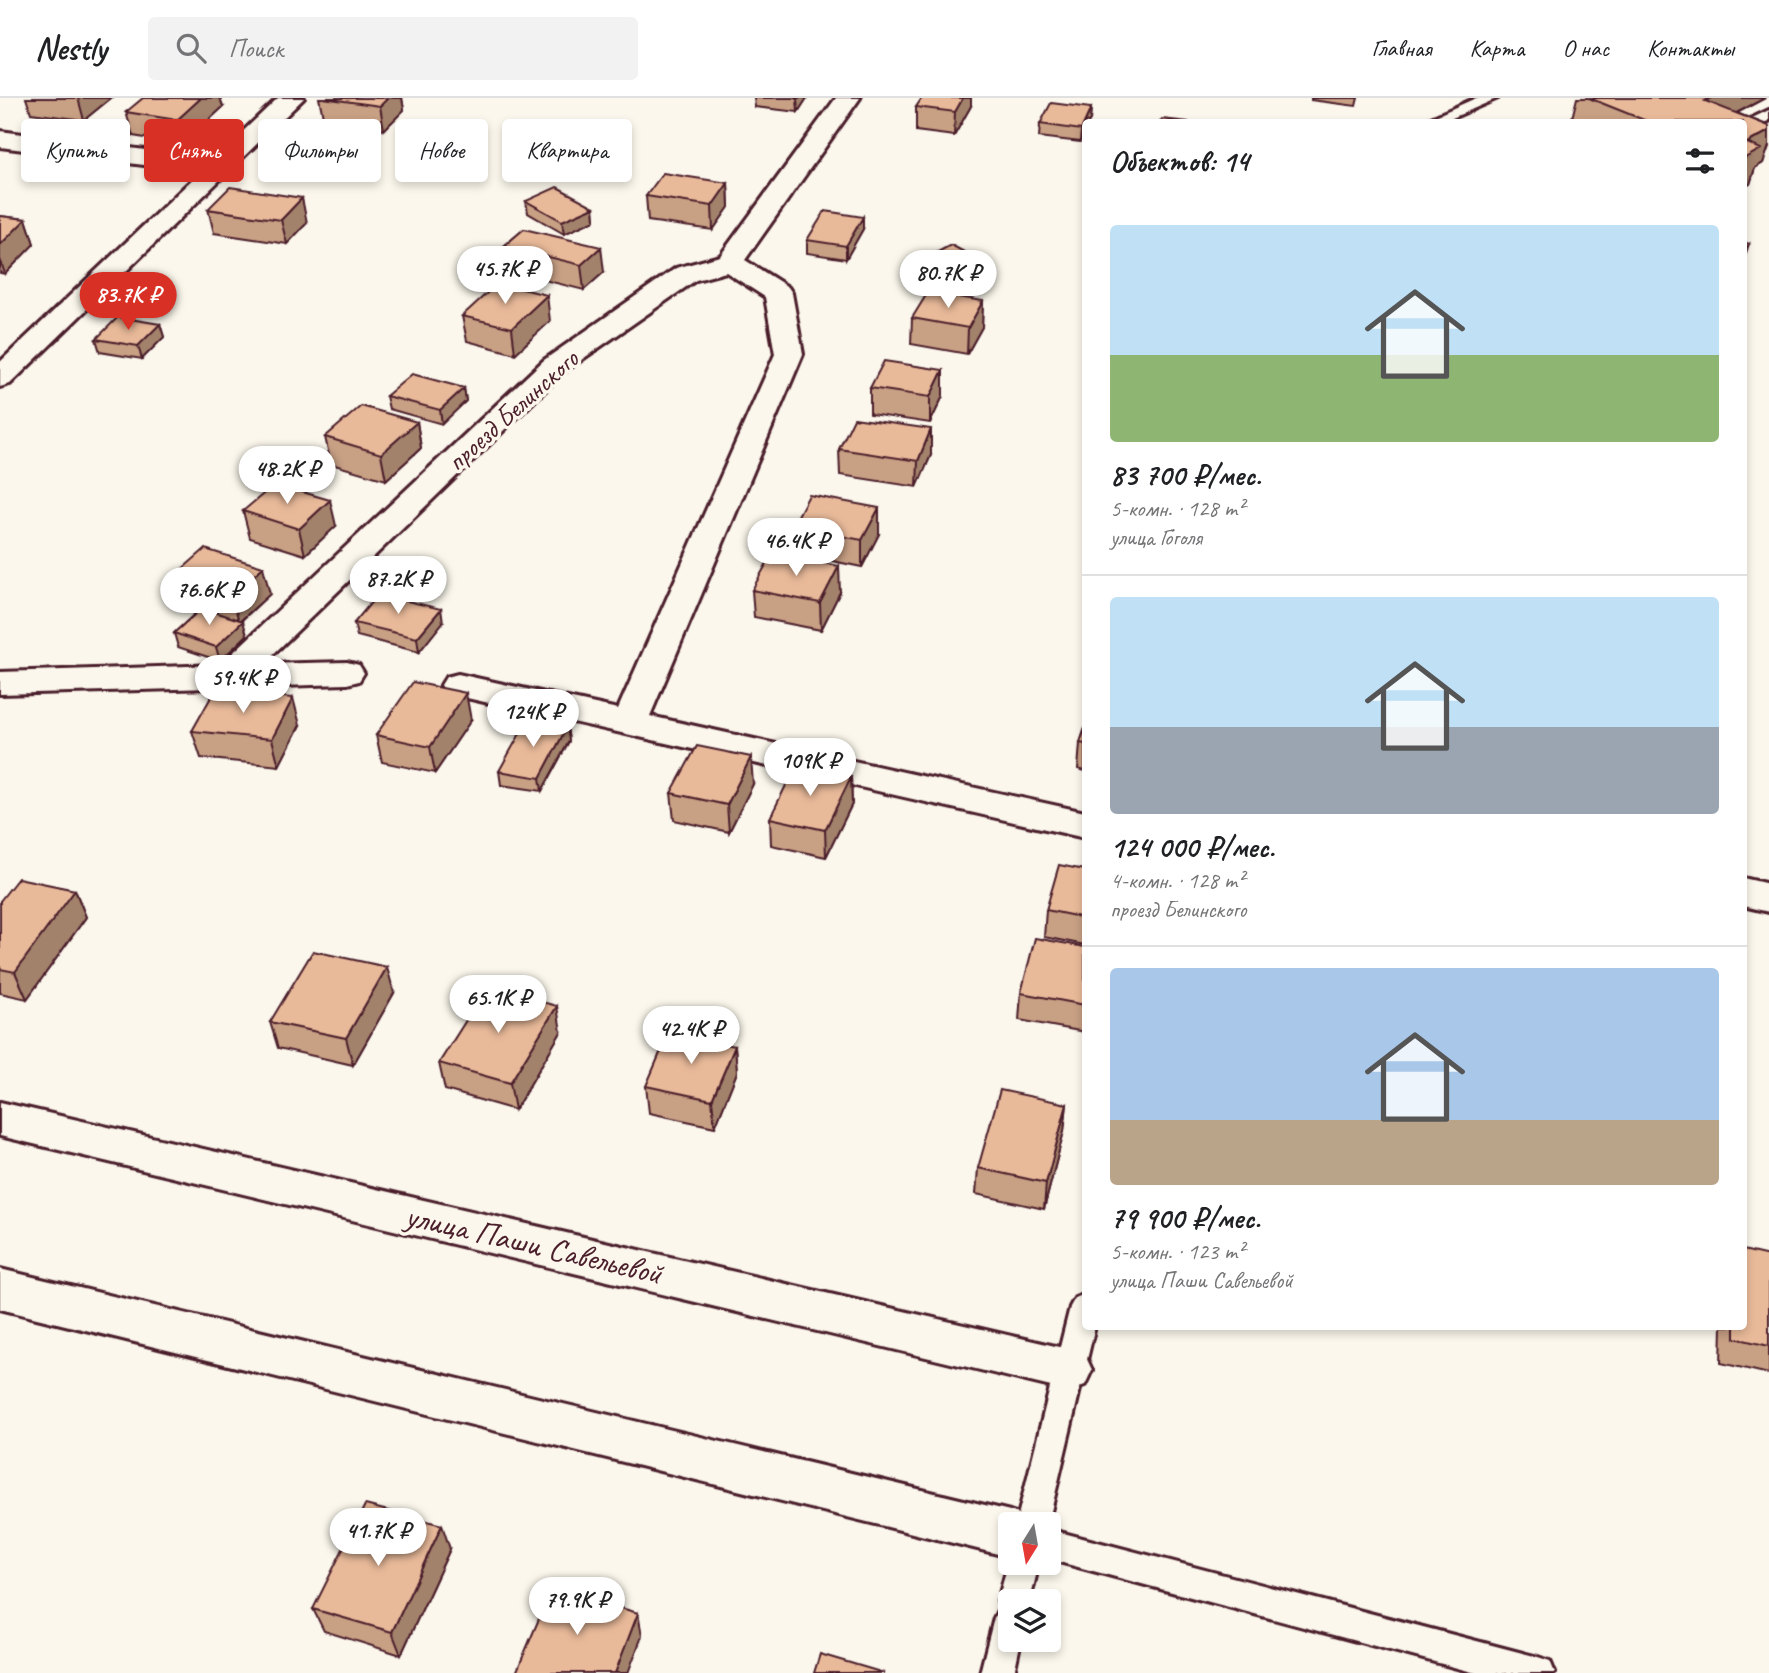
<!DOCTYPE html>
<html lang="ru">
<head>
<meta charset="utf-8">
<style>
  body { margin:0; font-family:Caveat,sans-serif; background:#f2f2f2; color:#202124; height:100vh; display:flex; flex-direction:column; font-size:26px; white-space:nowrap }
  * { box-sizing:border-box; margin:0 }
  p { font-size:23px; color:#757577 }
  .icon { flex:none; width:38px; height:38px; fill:none; stroke:currentColor; stroke-width:2; stroke-linecap:round; stroke-linejoin:round }
  .map { position:relative; flex:1; overflow:hidden }
  .side { position:absolute; left:1082px; top:21px; width:665px; height:1211px; display:flex; flex-direction:column; background:#fff; border-radius:7px; box-shadow:0 4px 10px #0003 }
  .side>* { flex:none }
  .top-card { position:absolute; left:21px; top:21px; width:665px; height:63px; display:flex; gap:14px }
  .needle { width:46px; rotate:191deg }
  .buttons { position:absolute; left:998px; top:1414px; display:grid; gap:14px }
  .buttons a { display:grid; place-items:center; width:63px; height:63px; border-radius:7px; background:#fff; box-shadow:0 4px 10px #0003; font-size:35px }
  .price { position:absolute; translate:-50% -60px; padding:0 16px; border-radius:24px; background:#fff; color:#222; font-size:23px; line-height:46px; filter:drop-shadow(0 2px 4px #0008) }
  .price::after { content:''; position:absolute; left:50%; top:42px; width:21px; height:16px; margin-left:-10px; background:inherit; clip-path:polygon(0 0,100% 0,50% 100%) }
  .price.active { background:#d93025; color:#fff }
  ul { padding:0; list-style:none }
  li { display:grid; align-content:center; gap:14px; height:371px; padding:0 28px }
  li+li { border-top:2px solid #e0e0e0 }
  li span { display:grid; place-items:center; height:217px; border-radius:7px; color:#555 }
  li>.icon { margin-inline-start:auto }
  span .icon { width:126px; height:126px; fill:#fffc; stroke-width:1 }
  li b { font-size:30px }
  h2 { display:flex; justify-content:space-between; align-items:center; height:84px; padding:0 28px; font-size:30px }
  .chip { padding:0 24px; border-radius:7px; background:#fff; box-shadow:0 4px 10px #0003; font-size:24px; line-height:63px }
  .chip.active { background:#d93025; color:#fff }
  header { display:flex; align-items:center; gap:42px; box-sizing:border-box; height:98px; padding:0 35px; background:#fff; border-bottom:2px solid #e0e0e0 }
  header strong { font-size:33px }
  nav { display:flex; gap:38px; margin-inline-start:auto; font-size:24px }
  .search { width:490px; height:63px; background:#f2f2f2; display:flex; align-items:center; gap:18px; box-sizing:border-box; padding:0 24px; border-radius:7px; color:#757577; font-size:26px }
  .map>svg:first-child { display:block }
  .lines { fill:none; stroke-linecap:round; stroke-linejoin:round }
  .service-casing { stroke:#4a1f2b; stroke-width:6 }
  .minor-casing { stroke:#4a1f2b; stroke-width:6 }
  .service { fill:#fbf7ec; fill-rule:evenodd }
  .minor { fill:#fbf7ec; fill-rule:evenodd }
  .wall { fill:#c8a084; stroke:#4a1f2b; stroke-width:2 }
  .shaded-wall { fill:#a3826c; stroke:#4a1f2b; stroke-width:2 }
  .building { fill:#e9ba9a; stroke:#4a1f2b; stroke-width:2 }
  .labels { text-anchor:middle; dominant-baseline:central; stroke-width:7; stroke-linejoin:round; paint-order:stroke }
  .far-street-label { font-size:28px; fill:#4a1f2b; stroke:#fbf7ec }
  .street-label { font-size:33px; fill:#4a1f2b; stroke:#fbf7ec }
</style>
</head>
<body>
<header>
<strong>Nestly</strong>
<div class="search"><svg class="icon" aria-label="search" viewBox="0 0 24 24"><circle cx="10" cy="10" r="6"/><path d="M15 15l6 6"/></svg>Поиск</div>
<nav><a>Главная</a><a>Карта</a><a>О нас</a><a>Контакты</a></nav>
</header>
<div class="map">
<svg width="1769" height="1575" viewBox="0 0 1769 1575">
  <rect width="100%" height="100%" fill="#fbf7ec"/>
  <filter id="ink" filterUnits="userSpaceOnUse"><feTurbulence type="fractalNoise" baseFrequency=".0143" numOctaves="2"/><feDisplacementMap in="SourceGraphic" scale="14" xChannelSelector="R" yChannelSelector="G"/><feConvolveMatrix kernelMatrix="1 2 1 2 8 2 1 2 1" color-interpolation-filters="sRGB"/></filter>
  <g filter="url(#ink)">
    <g class="lines">
      <g class="service-casing">
        <path id="service" d="M1476 0H1498L1443 24H1422Z
          M1769 12V23L1750 32 1743 28 1744 24Z
          M1085 1196V1228H1095L1048 1426H1016L1070 1209 1075 1200Z
          M1048 1431 1538 1559 1550 1563 1555 1575H1476L1048 1461Z
          M1010 1458V1465H1039L1030 1503H1010V1542H1021L1014 1575H980L994 1520 1000 1508 998 1503Z"/>
      </g>
      <g class="minor-casing">
        <path id="minor" d="M278 0H304L10 286 0 289V264L200 74 0 49V33L214 61Z
          M836 0H860L745 162 788 189 792 195 803 256 650 618 1085 714V740L458 598 446 595 441 587 446 579 458 576 618 611 775 256 765 199 726 174 696 182 564 274 263 566 347 564 359 567 364 575 359 583 347 586 0 596V574L220 567 544 262 676 170 720 158Z
          M1743 780 1769 786V814L1743 808Z
          M0 1004 1068 1251 1085 1257 1092 1272 1085 1287 1068 1293 0 1038Z
          M0 1171 1010 1413 1028 1419 1031 1426H1010V1459L0 1211Z"/>
      </g>
      <use href="#service" class="service"/>
      <use href="#minor" class="minor"/>
    </g>
    <path class="wall" d="M26 0H111L84 22 31 15Z
      M319 0H402L404 12 384 32 324 23Z
      M754 0H807L798 14 755 9Z
      M1311 0H1358L1356 8 1311 2Z
      M1577 0H1765L1737 15 1769 28V48L1763 65 1755 70 1750 86 1743 24H1571Z
      M971 8 954 38 916 33V9Z
      M223 9 183 46 133 38 126 14Z
      M1091 10 1090 22 1080 44 1039 39 1040 26Z
      M264 51 346 62 324 84 270 76Z
      M728 85 729 109 713 132 648 123 646 98Z
      M526 103 594 109 595 122 564 136 528 115Z
      M208 111 307 125 287 146 214 135Z
      M0 118 26 121 34 146 5 176 0 175Z
      M524 131 604 174 584 192 508 173 504 148Z
      M863 131 846 161 807 155V142Z
      M983 164 982 176 947 195 915 178V166Z
      M983 203 982 229 967 256 911 246 912 220Z
      M462 218 550 223 515 256 467 243Z
      M160 226 164 239 142 261 100 254 96 241Z
      M943 272V298L930 325 870 316V290Z
      M464 290 466 303 442 326 389 311 386 298Z
      M417 324 421 350 386 382 331 366 325 339Z
      M839 351 931 357 917 389 840 377Z
      M243 413 336 428 305 457 250 440Z
      M792 429 879 436 862 469 793 455Z
      M173 479 270 496 241 523 247 537 220 563 178 549 174 535 200 511 181 505Z
      M752 492 840 494 821 532 754 519Z
      M443 524 419 554 357 538 354 525Z
      M471 622 435 675 382 664 376 637Z
      M300 627 279 668 201 660 192 633Z
      M567 629 569 643 542 693 501 687 499 673Z
      M1085 630V673L1078 671 1080 645Z
      M851 679 852 706 826 759 771 747 770 720Z
      M753 686 729 734 674 722 671 695Z
      M1085 772V847L1044 839 1046 812Z
      M75 792 86 819 27 901 0 895V803Z
      M1085 849V934L1019 922 1021 895Z
      M394 895 353 967 278 950 270 924Z
      M561 934 515 1012 445 992 439 965Z
      M735 948 737 974 715 1029 649 1015 646 988Z
      M1067 1006 1064 1033 1044 1111 976 1096 978 1070Z
      M1769 1158V1276L1721 1265 1722 1228H1743Z
      M450 1451 401 1557 324 1533 313 1511Z"/>
    <path class="shaded-wall" d="M78 0H111L84 22Z
      M201 0H220L223 9 183 46 177 22Z
      M388 0H402L404 12 384 32 380 8Z
      M797 0H807L798 14Z
      M963 0H971V8L954 38 955 14Z
      M1711 0H1765L1719 24 1705 3Z
      M1091 10 1090 22 1089 24H1085V33L1080 44 1081 32Z
      M1769 33V48L1763 65 1755 70 1750 86 1743 90V59L1747 45Z
      M341 38 346 62 324 84 319 59Z
      M728 85 729 109 713 132 712 108Z
      M302 100 307 125 287 146 281 122Z
      M594 109 595 122 564 136 562 123Z
      M863 119V131L846 161V148Z
      M26 121 34 146 5 176 0 161V147Z
      M1749 146 1745 158 1743 160V150Z
      M601 149 604 174 584 192 581 167Z
      M983 164 982 176 947 195V182Z
      M547 197 550 223 515 256 512 230Z
      M983 203 982 229 967 256 968 230Z
      M160 226 164 239 142 261 138 248Z
      M943 272V298L930 325V299Z
      M464 290 466 303 442 326 440 312Z
      M417 324 421 350 386 382 381 356Z
      M931 331V357L917 389 918 363Z
      M330 402 336 428 305 457 299 431Z
      M879 410V436L862 469V442Z
      M839 468 840 494 821 532 820 505Z
      M263 469 270 496 239 524 232 497Z
      M441 511 443 524 419 554 417 540Z
      M243 523 247 537 220 563 216 549Z
      M466 595 471 622 435 675 430 649Z
      M293 600 300 627 279 668 272 641Z
      M567 629 569 643 542 693 540 680Z
      M751 659 753 686 729 734 727 707Z
      M851 679 852 706 826 759 825 732Z
      M75 792 86 819 27 901 15 874Z
      M387 869 394 895 353 967 346 940Z
      M557 908 561 934 515 1012 510 985Z
      M735 948 737 974 715 1029 712 1002Z
      M1067 1006 1064 1033 1044 1111 1046 1085Z
      M442 1427 450 1451 401 1557 392 1534Z
      M638 1515 642 1538 628 1575H615Z"/>
    <path class="building" d="M143 0H201L177 22 126 14Z
      M323 0H388L380 8Z
      M922 0H963L955 14 916 9Z
      M1589 0H1711L1705 3 1769 28V33L1747 45 1761 51 1743 61V24H1649Z
      M1051 5 1091 10 1081 32 1040 26Z
      M1162 21 1189 24H1160Z
      M287 30 341 38 319 59 264 51Z
      M663 75 728 85 712 108 646 98Z
      M230 89 302 100 281 122 208 111Z
      M557 89 594 109 562 123 526 103Z
      M825 113 863 119 846 148 807 142Z
      M0 118 26 121 0 147Z
      M524 131 601 149 581 167 504 148Z
      M1743 143 1749 146 1743 150Z
      M951 147 983 164 947 182 915 166Z
      M498 185 547 197 512 230 462 218Z
      M928 194 983 203 968 230 912 220Z
      M118 219 160 226 138 248 96 241Z
      M884 263 943 272 930 299 870 290Z
      M412 276 464 290 440 312 386 298Z
      M361 308 417 324 381 356 325 339Z
      M854 320 931 331 918 363 839 351Z
      M275 386 330 402 299 431 243 413Z
      M809 397 879 410 862 442 792 429Z
      M205 451 263 469 232 497 173 479Z
      M772 456 839 468 820 505 752 492Z
      M378 496 441 511 417 540 354 525Z
      M202 510 243 523 216 549 174 535Z
      M413 584 466 595 430 649 376 637Z
      M215 592 293 600 272 641 192 633Z
      M527 623 567 629 540 680 499 673Z
      M1085 630V646L1080 645Z
      M697 648 751 659 727 707 671 695Z
      M796 667 851 679 825 732 770 720Z
      M1059 767 1085 772V820L1046 812Z
      M18 780 75 792 15 874 0 871V803Z
      M1035 840 1085 849V907L1021 895Z
      M313 853 387 869 346 940 270 924Z
      M487 889 557 908 510 985 439 965Z
      M669 934 735 948 712 1002 646 988Z
      M1000 992 1067 1006 1046 1085 978 1070Z
      M1743 1152 1769 1158V1248L1735 1240V1228H1743Z
      M365 1407 442 1427 392 1534 313 1511Z
      M552 1490 638 1515 615 1575H516Z
      M820 1556 884 1575H814Z"/>
  </g>
  <g class="labels">
    <g class="far-street-label">
      <text transform="translate(512 312) rotate(-42)">проезд Белинского</text>
    </g>
    <g class="street-label">
      <text transform="translate(534 1146) rotate(13)">улица Паши Савельевой</text>
    </g>
  </g>
</svg>
<div class="buttons">
<a><svg class="needle" viewBox="-14 -14 28 28"><path d="M0-13l5 13h-10z" fill="#e53935"/><path d="M0 13l5-13h-10z" fill="#757577"/></svg></a>
<a><svg class="icon" aria-label="layers" viewBox="0 0 24 24"><path d="M12 4l9 5-9 5-9-5zM3 14l9 5 9-5"/></svg></a>
</div>
<b class="price" style="left:505px;top:208px">45.7K ₽</b>
<b class="price" style="left:948px;top:212px">80.7K ₽</b>
<b class="price active" style="left:128px;top:234px">83.7K ₽</b>
<b class="price" style="left:287px;top:408px">48.2K ₽</b>
<b class="price" style="left:796px;top:480px">46.4K ₽</b>
<b class="price" style="left:398px;top:518px">87.2K ₽</b>
<b class="price" style="left:209px;top:529px">76.6K ₽</b>
<b class="price" style="left:243px;top:617px">59.4K ₽</b>
<b class="price" style="left:533px;top:651px">124K ₽</b>
<b class="price" style="left:810px;top:700px">109K ₽</b>
<b class="price" style="left:498px;top:937px">65.1K ₽</b>
<b class="price" style="left:691px;top:968px">42.4K ₽</b>
<b class="price" style="left:378px;top:1470px">41.7K ₽</b>
<b class="price" style="left:577px;top:1539px">79.9K ₽</b>
<div class="top-card">
<a class="chip">Купить</a>
<a class="chip active">Снять</a>
<a class="chip">Фильтры</a>
<a class="chip">Новое</a>
<a class="chip">Квартира</a>
</div>
<section class="side">
<h2>Объектов: 14<svg class="icon" aria-label="filters" viewBox="0 0 24 24"><path d="M4 7h16M4 17h16"/><circle cx="9" cy="7" r="2"/><circle cx="15" cy="17" r="2"/></svg></h2>
<ul>
<li><span style="background:linear-gradient(#bfe0f5 60%,#8fb573 0)"><svg class="icon" aria-label="home" viewBox="0 0 24 24"><path d="M3 11l9-7 9 7M6 9v11h12V9"/></svg></span><div><b>83 700 ₽/мес.</b><p>5-комн. · 128 m²</p><p>улица Гоголя</p></div></li>
<li><span style="background:linear-gradient(#bfe0f5 60%,#9aa5b1 0)"><svg class="icon" aria-label="home" viewBox="0 0 24 24"><path d="M3 11l9-7 9 7M6 9v11h12V9"/></svg></span><div><b>124 000 ₽/мес.</b><p>4-комн. · 128 m²</p><p>проезд Белинского</p></div></li>
<li><span style="background:linear-gradient(#a9c7e8 70%,#b9a48a 0)"><svg class="icon" aria-label="home" viewBox="0 0 24 24"><path d="M3 11l9-7 9 7M6 9v11h12V9"/></svg></span><div><b>79 900 ₽/мес.</b><p>5-комн. · 123 m²</p><p>улица Паши Савельевой</p></div></li>
</ul>
</section>
</div>
</body>
</html>
